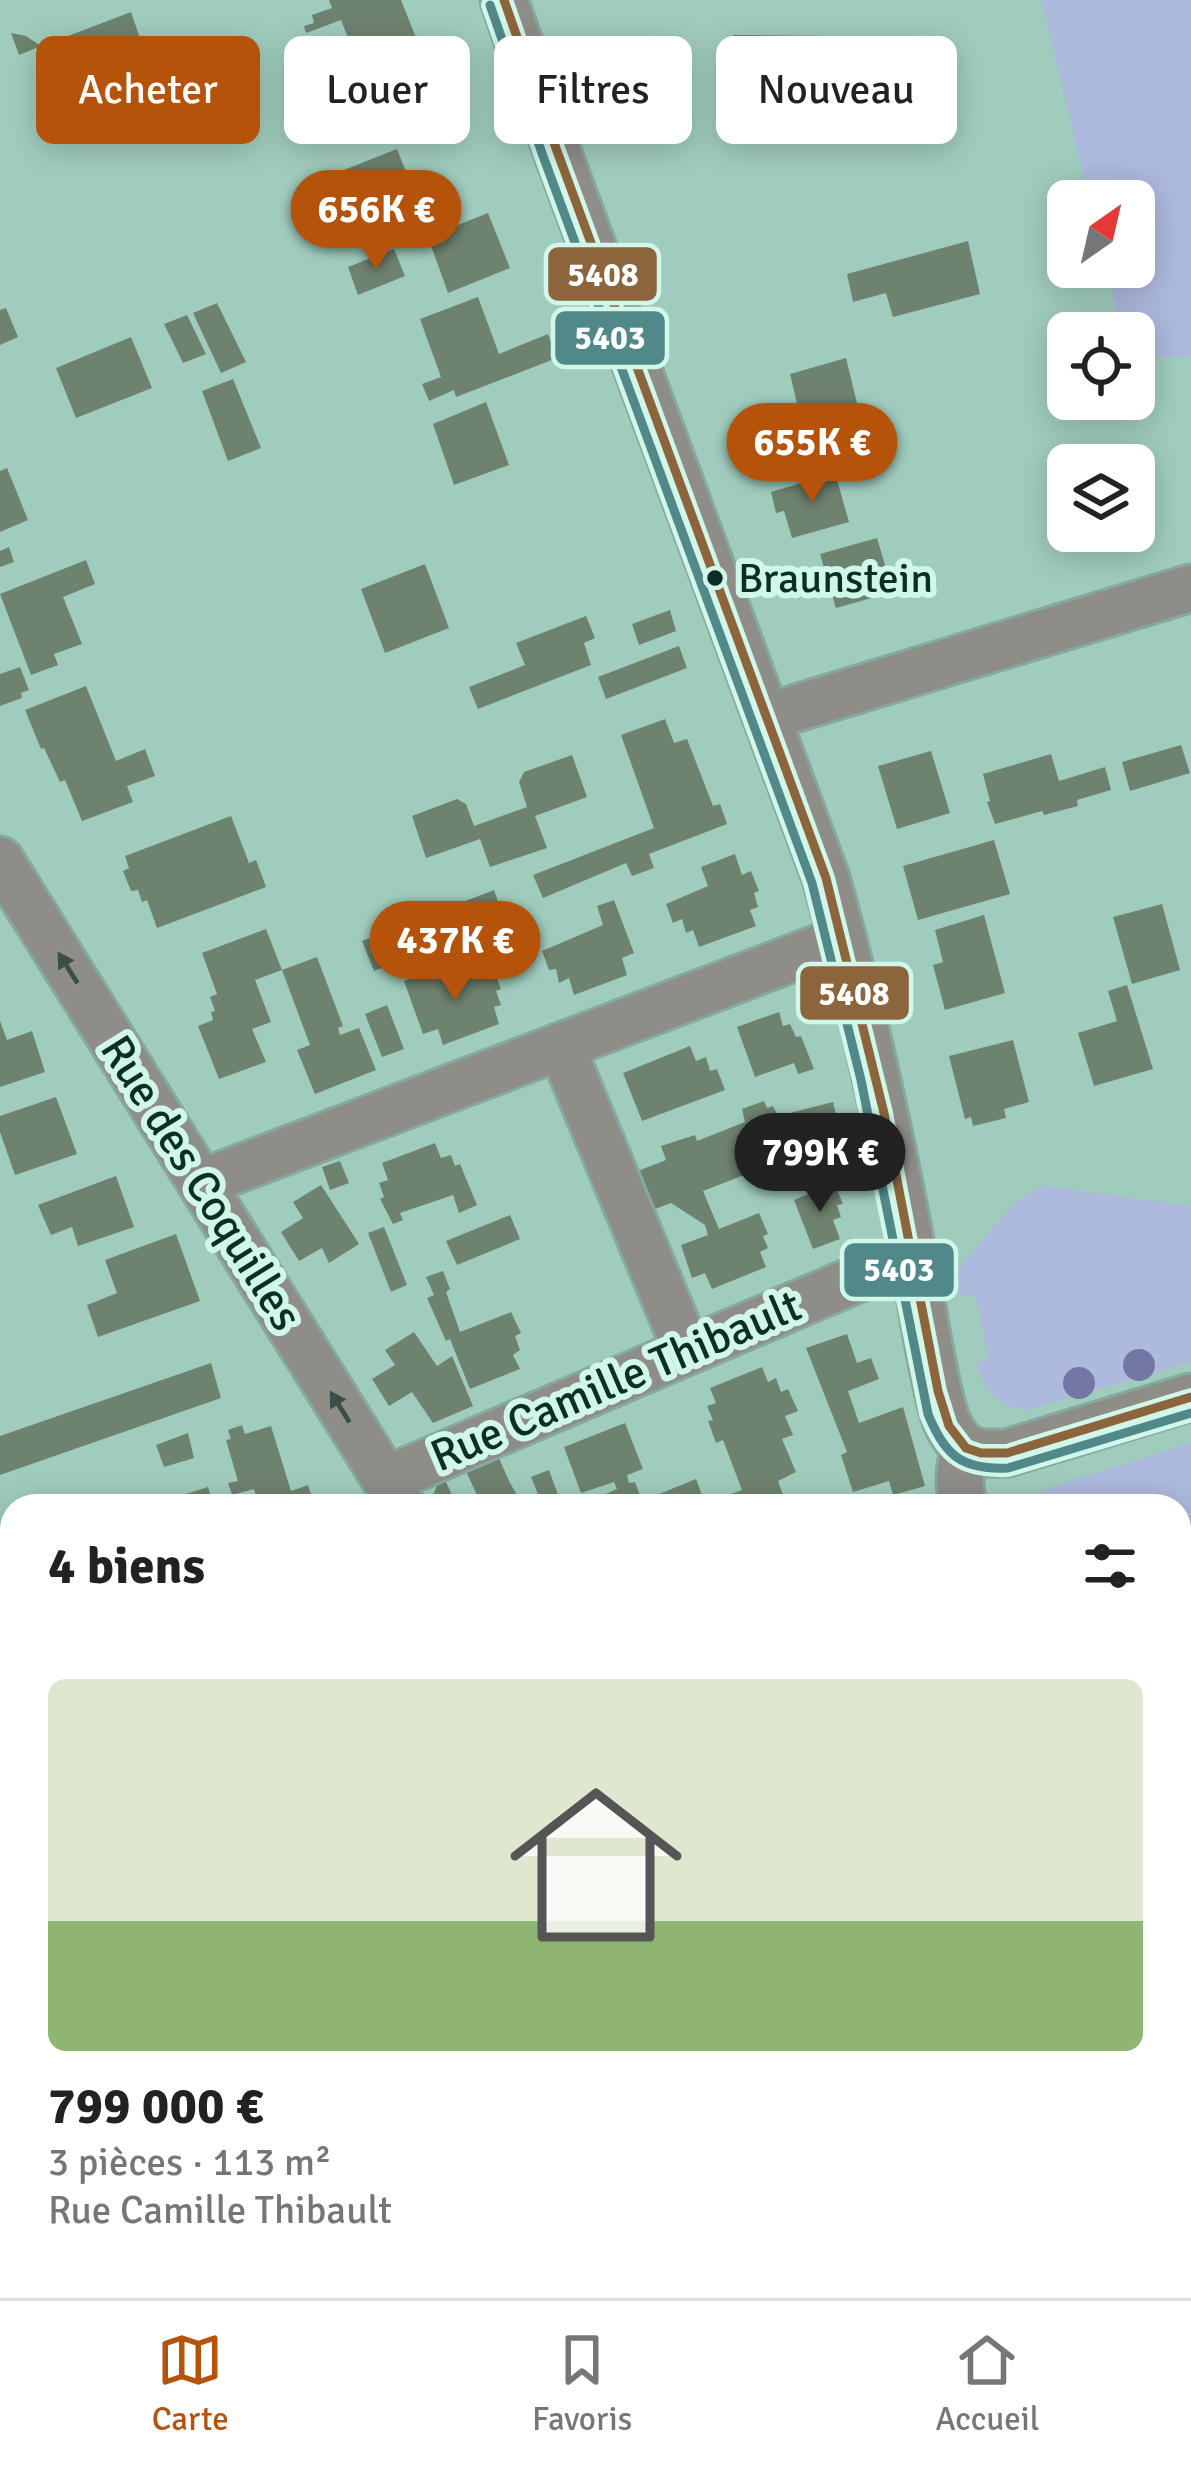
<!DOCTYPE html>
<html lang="fr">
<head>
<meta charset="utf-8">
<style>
  body { margin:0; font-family:Signika,sans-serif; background:#f2f2f2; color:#222; height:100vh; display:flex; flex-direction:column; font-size:45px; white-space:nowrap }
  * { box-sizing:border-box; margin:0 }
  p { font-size:39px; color:#767676 }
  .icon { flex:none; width:66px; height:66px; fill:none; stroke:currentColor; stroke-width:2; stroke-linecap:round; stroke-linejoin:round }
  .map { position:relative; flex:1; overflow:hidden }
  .drawer { position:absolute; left:0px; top:1494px; width:1191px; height:804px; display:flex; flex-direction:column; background:#fff; border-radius:36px 36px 0 0; box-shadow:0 6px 30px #0003 }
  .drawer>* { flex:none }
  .guide { position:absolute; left:36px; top:36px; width:1119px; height:108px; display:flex; gap:24px }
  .needle { width:78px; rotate:34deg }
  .fabs { position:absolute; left:1047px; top:180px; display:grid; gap:24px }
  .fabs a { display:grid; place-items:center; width:108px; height:108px; border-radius:18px; background:#fff; box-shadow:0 6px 30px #0003; font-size:60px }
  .price { position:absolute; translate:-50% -102px; padding:0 27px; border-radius:42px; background:#b45309; color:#fff; font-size:39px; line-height:78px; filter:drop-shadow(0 3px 6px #0008) }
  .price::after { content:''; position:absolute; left:50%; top:72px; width:36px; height:27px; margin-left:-18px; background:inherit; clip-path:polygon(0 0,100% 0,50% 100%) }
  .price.current { background:#222; color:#fff }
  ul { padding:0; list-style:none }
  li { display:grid; align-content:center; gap:24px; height:636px; padding:0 48px }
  li span { display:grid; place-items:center; height:372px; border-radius:18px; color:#555 }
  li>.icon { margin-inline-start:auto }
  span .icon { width:216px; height:216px; fill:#fffc; stroke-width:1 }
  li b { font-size:51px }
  h2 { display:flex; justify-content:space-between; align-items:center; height:144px; padding:0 48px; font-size:51px }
  .tag { padding:0 42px; border-radius:18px; background:#fff; box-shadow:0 6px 30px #0003; font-size:42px; line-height:108px }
  .tag.current { background:#b45309; color:#fff }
  .dock { display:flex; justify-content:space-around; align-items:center; height:168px; border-top:3px solid #e0e0e0; background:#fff; font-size:33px; color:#767676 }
  .dock a { display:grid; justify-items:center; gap:6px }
  .dock .current { color:#b45309 }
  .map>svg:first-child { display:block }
  .green { fill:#adb9dd }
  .building { fill:#6e836f }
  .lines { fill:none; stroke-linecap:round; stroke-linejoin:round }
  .minor-casing { stroke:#85a99e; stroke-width:51 }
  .minor { stroke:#8e8d87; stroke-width:45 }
  .bus-1-casing { stroke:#d0f7e9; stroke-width:18 }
  .bus-2-casing { stroke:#d0f7e9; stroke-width:18 }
  .bus-1 { stroke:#8d653d; stroke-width:9 }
  .bus-2 { stroke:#51898b; stroke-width:9 }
  .tree { fill:#7277a4 }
  .oneway { fill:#394f47 }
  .bus-dot { fill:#0b2e25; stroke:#d0f7e9; stroke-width:4.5 }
  .labels { text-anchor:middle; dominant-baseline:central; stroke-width:12; stroke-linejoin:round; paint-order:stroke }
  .bus-label { font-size:42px; fill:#0b2e25; stroke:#d0f7e9; text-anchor:start }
  .street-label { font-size:45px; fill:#0b2e25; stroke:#d0f7e9 }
  .line-badge { stroke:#d0f7e9; stroke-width:4.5 }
  .badge-label { font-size:33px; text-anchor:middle; font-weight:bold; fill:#fff }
</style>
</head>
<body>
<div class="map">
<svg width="1191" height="2298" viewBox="0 0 1191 2298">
  <rect width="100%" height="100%" fill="#a0ccbe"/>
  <path class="green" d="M1041 0H1191V357H1134V333H1122L1106 267H1134V201H1090Z
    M1046 1186 1191 1206V1362L1027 1410C1000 1407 983 1389 976 1363L989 1359 975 1294 961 1296 957 1272C978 1247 1014 1193 1046 1186Z
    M1191 1443V1645L1179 1649V1506H1038L1042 1490Z"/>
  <path class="building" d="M329 0H401L423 55 364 78 341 20 306 33 304 26 314 23 312 15 332 8Z
    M131 12 145 53 166 44 173 64 90 96 68 36Z
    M11 33 26 36 41 46 19 55Z
    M733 35 926 37 925 90 732 89Z
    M397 149 424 218 368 241 339 172Z
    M488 213 510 268 448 293 428 237Z
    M968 241 980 294 893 317 886 293 853 302 847 274Z
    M394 249 405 276 358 295 348 267Z
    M478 297 499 354 548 334 557 358 456 397 454 390 429 401 422 384 441 377 420 319Z
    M217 303 246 362 221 373 193 313Z
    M6 308 18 337 0 345V310Z
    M187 315 206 354 183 363 164 324Z
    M131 337 152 388 76 418 56 368Z
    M846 358 865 436 798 455 791 427 802 425 790 374Z
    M233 379 261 448 228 461 202 391Z
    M486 402 509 465 454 485 433 424Z
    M7 468 28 520 0 532V471Z
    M835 473 849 522 792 538 784 511 776 513 771 492Z
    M877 538 893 592 836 608 820 554Z
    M9 547 14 562 0 567V551Z
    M86 560 95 584 63 597 82 644 54 654 58 665 31 675 0 594Z
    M425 564 449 628 385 653 361 589Z
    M670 610 676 631 639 645 632 624Z
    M586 616 595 638 584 643 591 665 478 709 469 687 525 665 516 643Z
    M679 646 687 668 606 699 598 677Z
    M20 667 29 690 21 693 22 698 0 706V674Z
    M86 686 116 761 145 749 155 776 127 786 133 802 82 821 65 780 60 782 44 748 41 749 25 710Z
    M665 719 674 743 687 739 713 806 720 804 727 824 649 854 654 868 632 876 626 863 543 898 533 875 654 828 621 735Z
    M1181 745 1190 773 1130 791 1122 762Z
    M931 751 950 813 897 829 878 766Z
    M1051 754 1059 781 1105 767 1111 790 1077 800 1078 806 1044 815 1042 811 995 824 987 802 990 801 983 774Z
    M572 755 587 797 535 816 547 848 490 867 480 839 426 858 412 816 457 799 466 804 474 826 527 807 519 782 524 772Z
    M231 816 249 863 256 860 266 887 157 928 147 900 142 902 138 890 131 891 123 871 129 868 125 856Z
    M994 840 1010 894 918 920 903 866Z
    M735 854 742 875 751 871 759 891 754 893 758 907 750 910 756 926 699 947 693 930 686 933 682 919 673 923 666 904 708 886 701 867Z
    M494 890 507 927 480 941 474 924 435 939 432 930 387 948 392 964 374 971 362 941Z
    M614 900 634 953 622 958 627 975 574 995 569 978 559 983 556 969 549 970 542 951 603 925 597 906Z
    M1162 904 1180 970 1132 984 1113 917Z
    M984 915 1005 993 945 1010 933 965 943 962 935 930Z
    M266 929 282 970 317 957 343 1026 338 1028 340 1035 359 1028 376 1070 315 1094 297 1050 310 1045 282 970 255 980 271 1022 252 1029 266 1062 219 1079 198 1026 213 1020 211 1012 215 1011 210 997 217 994 202 953Z
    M446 965 452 983 493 968 501 989 496 991 501 1005 494 1007 499 1024 443 1045 438 1029 423 1034 404 981Z
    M1127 985 1153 1069 1094 1086 1078 1033 1117 1021 1108 991Z
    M387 1005 404 1049 382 1057 365 1014Z
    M779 1012 783 1026 790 1024 796 1037 801 1036 814 1069 798 1074 794 1063 755 1077 737 1027Z
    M0 1021 7 1040 32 1031 45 1072 0 1087Z
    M1013 1040 1029 1102 1004 1109 1006 1118 973 1126 971 1117 965 1119 949 1056Z
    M690 1046 696 1061 706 1057 710 1071 717 1069 725 1090 642 1121 623 1073Z
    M56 1097 77 1154 15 1175 0 1132V1116Z
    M764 1101 767 1108 773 1106 778 1116 833 1102 843 1145 801 1154 796 1133 778 1138 756 1146 771 1182 757 1188 752 1172 703 1191 719 1229 759 1213 768 1234 763 1236 768 1248 760 1252 766 1267 712 1289 705 1273 692 1278 681 1245 708 1235 705 1225 671 1203 645 1213 630 1174 666 1160 661 1146 695 1135 697 1141 745 1122 742 1109Z
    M435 1143 441 1158 451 1155 455 1166 460 1164 477 1205 459 1213 453 1195 400 1213 403 1220 393 1224 380 1199 384 1197 379 1183 388 1180 382 1163Z
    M340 1161 349 1183 330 1190 322 1167Z
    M116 1176 134 1227 78 1246 72 1227 51 1235 38 1205Z
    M834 1183 843 1204 837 1205 841 1217 833 1220 840 1239 813 1249 794 1200Z
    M321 1185 359 1244 329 1263 322 1248 299 1261 281 1232 303 1218 293 1202Z
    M510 1215 520 1239 457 1265 446 1241Z
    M384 1227 407 1285 391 1292 368 1233Z
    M176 1234 200 1301 98 1337 87 1305 117 1293 105 1260Z
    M443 1271 450 1289 446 1292 460 1332 511 1312 521 1333 515 1336 520 1350 513 1355 520 1369 470 1389 450 1339 446 1341 427 1298 434 1295 426 1277Z
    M414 1332 437 1366 452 1356 473 1406 433 1423 412 1392 389 1406 372 1379 395 1365 385 1350Z
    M847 1334 857 1363 871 1358 879 1379 848 1391 859 1423 903 1407 925 1486 893 1495 889 1481 853 1492 841 1455 847 1452 806 1348Z
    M211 1363 221 1398 0 1475V1436Z
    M762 1367 768 1382 776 1378 781 1392 788 1389 798 1411 785 1416 793 1435 782 1439 796 1472 778 1481 787 1506H736L731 1494 742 1490 723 1440 716 1443 708 1421 713 1420 707 1406 716 1403 710 1388Z
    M625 1423 643 1469 627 1475 629 1483 635 1482 642 1501 696 1479 706 1506H607L603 1495 617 1489 614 1482 581 1493 564 1447Z
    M242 1425 245 1434 271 1426 291 1491 308 1485 315 1506H258L254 1489 232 1495 228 1483 238 1481 226 1440 231 1439 228 1430Z
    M188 1433 194 1458 164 1467 156 1445Z
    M498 1456 509 1481 523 1506H482L465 1469Z
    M549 1470 561 1503 553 1506H527L540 1499 531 1477Z
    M444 1478 455 1501 447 1506H429L439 1480Z
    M208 1487 214 1506H152L151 1505Z
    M12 1548V1584L8 1585 0 1552Z
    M12 1756V1806L0 1810V1760Z
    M1191 1996V2020L1184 2022 1179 2000Z
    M28 2286H172V2287L138 2298H7L5 2294Z
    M328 2286H377L349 2298H299Z
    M729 2286H787L791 2298H734Z
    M1060 2286H1115L1118 2295 1109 2298H1063Z"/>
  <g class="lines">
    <g class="minor-casing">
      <path id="minor" d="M504 0 557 151 826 878C861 1002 889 1129 913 1256 923 1307 929 1360 943 1410 947 1425 954 1438 966 1448
        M767 717 1191 588
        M0 860 402 1506
        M561 1046 687 1351
        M201 1183 843 939
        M966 1448 981 1453H1007L1191 1397
        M386 1480 913 1255
        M963 1506C959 1485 958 1469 966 1448
        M1179 1670 1191 1666
        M0 1891 12 1887
        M0 2013 12 2051
        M867 2286 872 2298
        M956 2298V2286"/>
    </g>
    <use href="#minor" class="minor"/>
    <g class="bus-1-casing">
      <path id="bus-1" d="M504 0 557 151 826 878 884 1113 938 1391 949 1426 966 1448
        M966 1448 981 1453H1007L1191 1397"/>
    </g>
    <g class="bus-2-casing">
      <path id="bus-2" d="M490 5 543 156 812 883 861 1080 928 1414C945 1456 962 1470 1008 1468L1191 1413"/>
    </g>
    <use href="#bus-1" class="bus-1"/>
    <use href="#bus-2" class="bus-2"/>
  </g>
  <g class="tree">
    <circle cx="1139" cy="1365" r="16"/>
    <circle cx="1079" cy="1383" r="16"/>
  </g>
  <defs><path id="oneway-solid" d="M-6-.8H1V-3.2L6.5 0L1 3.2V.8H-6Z" transform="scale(3)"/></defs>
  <g class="oneway">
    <use href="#oneway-solid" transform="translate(68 968) rotate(-122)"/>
    <use href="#oneway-solid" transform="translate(340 1407) rotate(-122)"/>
  </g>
  <circle class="bus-dot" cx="715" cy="578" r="10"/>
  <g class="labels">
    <g class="bus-label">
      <text x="738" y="578">Braunstein</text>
    </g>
    <g class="street-label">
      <text transform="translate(201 1183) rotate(58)">Rue des Coquilles</text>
      <text transform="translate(616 1381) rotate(-23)">Rue Camille Thibault</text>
    </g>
  </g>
  <g class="line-badge">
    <rect x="546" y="245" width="113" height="58" rx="12" fill="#8d653d"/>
    <rect x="553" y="309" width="114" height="58" rx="12" fill="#51898b"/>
    <rect x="798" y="964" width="113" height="58" rx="12" fill="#8d653d"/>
    <rect x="842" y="1241" width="114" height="58" rx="12" fill="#51898b"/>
  </g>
  <g class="badge-label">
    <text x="603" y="286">5408</text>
    <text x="610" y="349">5403</text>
    <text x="854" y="1005">5408</text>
    <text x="899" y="1281">5403</text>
  </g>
</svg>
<div class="fabs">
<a><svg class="needle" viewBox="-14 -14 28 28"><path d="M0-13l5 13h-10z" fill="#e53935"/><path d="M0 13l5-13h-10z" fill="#767676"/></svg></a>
<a><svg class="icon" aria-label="locate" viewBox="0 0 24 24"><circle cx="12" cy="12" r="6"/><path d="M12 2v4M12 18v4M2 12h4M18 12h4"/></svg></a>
<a><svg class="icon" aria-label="layers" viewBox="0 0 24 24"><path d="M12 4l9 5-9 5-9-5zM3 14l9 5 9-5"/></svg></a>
</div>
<b class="price" style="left:376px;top:272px">656K €</b>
<b class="price" style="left:812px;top:505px">655K €</b>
<b class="price" style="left:455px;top:1003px">437K €</b>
<b class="price current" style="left:820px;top:1215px">799K €</b>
<div class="guide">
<a class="tag current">Acheter</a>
<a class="tag">Louer</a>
<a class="tag">Filtres</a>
<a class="tag">Nouveau</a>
</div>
<section class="drawer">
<h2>4 biens<svg class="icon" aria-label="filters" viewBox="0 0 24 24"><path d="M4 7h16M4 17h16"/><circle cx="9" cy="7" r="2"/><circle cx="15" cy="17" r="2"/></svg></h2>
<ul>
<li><span style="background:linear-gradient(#dfe7d0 65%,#8fb573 0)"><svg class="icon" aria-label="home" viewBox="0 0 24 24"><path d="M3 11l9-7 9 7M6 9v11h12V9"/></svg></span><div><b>799 000 €</b><p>3 pièces · 113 m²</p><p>Rue Camille Thibault</p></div></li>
</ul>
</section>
</div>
<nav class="dock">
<a class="current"><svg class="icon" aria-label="map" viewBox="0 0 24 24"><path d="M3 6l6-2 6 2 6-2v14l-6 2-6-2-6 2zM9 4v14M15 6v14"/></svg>Carte</a>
<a><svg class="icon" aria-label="saved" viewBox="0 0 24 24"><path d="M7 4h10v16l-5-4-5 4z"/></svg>Favoris</a>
<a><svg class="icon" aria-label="home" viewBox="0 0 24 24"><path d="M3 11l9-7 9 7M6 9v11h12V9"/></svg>Accueil</a>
</nav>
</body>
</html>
